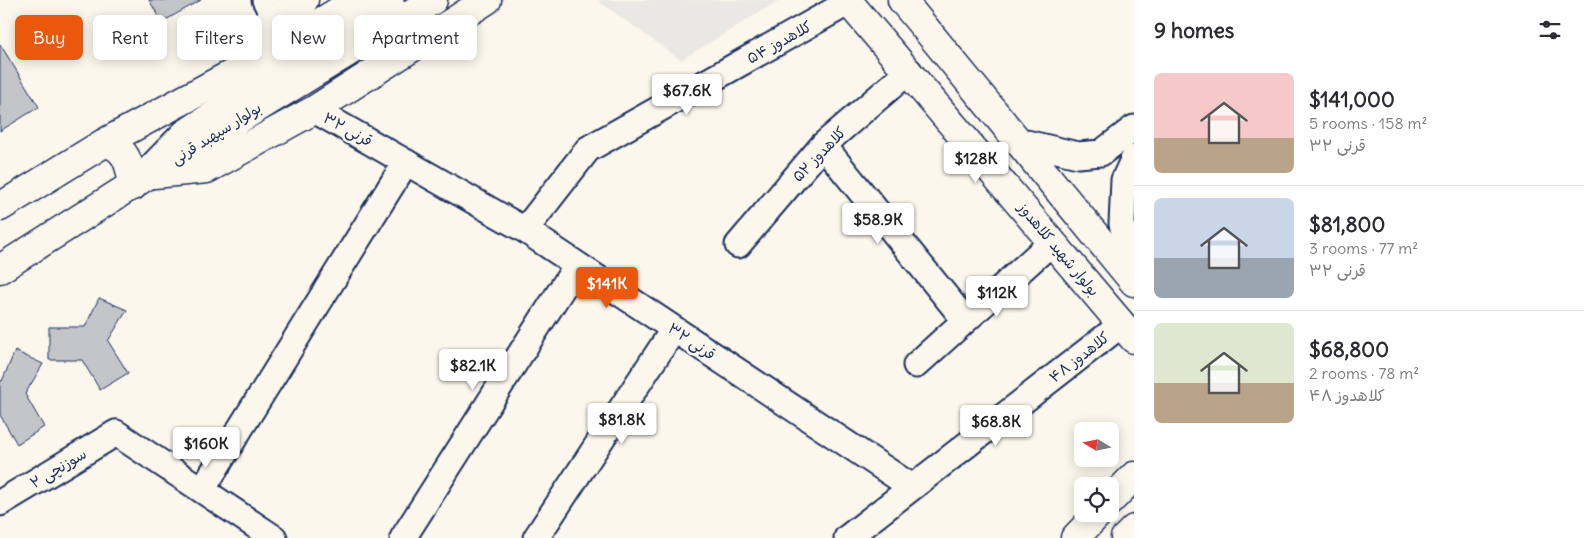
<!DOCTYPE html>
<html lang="en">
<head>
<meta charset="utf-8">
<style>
  body { margin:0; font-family:Delius,"Playpen Sans Arabic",sans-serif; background:#f7f7f7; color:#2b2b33; height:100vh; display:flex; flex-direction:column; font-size:19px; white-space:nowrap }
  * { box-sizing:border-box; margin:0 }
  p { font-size:16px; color:#7c7c81 }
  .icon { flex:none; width:28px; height:28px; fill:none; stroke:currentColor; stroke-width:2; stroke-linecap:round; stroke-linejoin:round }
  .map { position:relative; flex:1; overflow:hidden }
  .details { display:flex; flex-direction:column; background:#fff; width:450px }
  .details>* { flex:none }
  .banner { position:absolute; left:15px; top:15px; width:475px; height:45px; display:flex; gap:10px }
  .needle { width:32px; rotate:280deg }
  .buttons { position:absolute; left:1074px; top:422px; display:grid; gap:10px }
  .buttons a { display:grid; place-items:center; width:45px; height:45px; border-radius:8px; background:#fff; box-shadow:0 2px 12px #0003; font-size:25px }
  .price { position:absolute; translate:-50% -42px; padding:0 11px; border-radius:5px; background:#fff; color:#222; font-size:16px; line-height:32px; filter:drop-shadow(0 1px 2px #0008) }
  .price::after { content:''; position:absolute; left:50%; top:30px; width:15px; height:11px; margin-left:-8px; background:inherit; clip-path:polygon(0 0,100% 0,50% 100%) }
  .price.on { background:#ea580c; color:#fff }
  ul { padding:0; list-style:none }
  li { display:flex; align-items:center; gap:15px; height:125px; padding:0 20px }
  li+li { border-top:1px solid #e1e1e2 }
  li span { display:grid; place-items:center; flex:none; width:140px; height:100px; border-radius:8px; color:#555 }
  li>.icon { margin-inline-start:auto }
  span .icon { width:60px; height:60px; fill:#fffc; stroke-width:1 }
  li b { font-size:21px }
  h2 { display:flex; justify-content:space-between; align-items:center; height:60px; padding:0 20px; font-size:21px }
  .pill { padding:0 18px; border-radius:8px; background:#fff; box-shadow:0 2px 12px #0003; font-size:18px; line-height:45px }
  .pill.on { background:#ea580c; color:#fff }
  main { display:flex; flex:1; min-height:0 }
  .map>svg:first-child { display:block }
  .built { fill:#eae8e2 }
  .building { fill:#c3c5c9; stroke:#1b2f5e }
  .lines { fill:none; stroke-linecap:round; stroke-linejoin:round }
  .minor-casing { stroke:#1b2f5e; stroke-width:29 }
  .major-casing { stroke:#1b2f5e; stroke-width:31 }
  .minor { stroke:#fbf7ec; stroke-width:25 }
  .major { stroke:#fbf7ec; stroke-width:28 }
  .labels { text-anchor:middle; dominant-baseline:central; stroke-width:5; stroke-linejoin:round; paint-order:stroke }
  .street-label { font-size:15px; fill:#1b2f5e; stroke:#fbf7ec }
</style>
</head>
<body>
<main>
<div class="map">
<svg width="1134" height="538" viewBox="0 0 1134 538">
  <rect width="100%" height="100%" fill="#fbf7ec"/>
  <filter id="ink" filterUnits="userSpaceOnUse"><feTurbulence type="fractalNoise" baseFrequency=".02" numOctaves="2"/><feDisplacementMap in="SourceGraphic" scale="10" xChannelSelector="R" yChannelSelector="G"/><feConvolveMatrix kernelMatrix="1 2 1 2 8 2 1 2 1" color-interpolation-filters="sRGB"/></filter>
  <g filter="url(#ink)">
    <path class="built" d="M600 0H780L681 60 598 1Z"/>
    <path class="building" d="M149 0H201L162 22Z
      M0 44 39 107 0 131Z
      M99 298 127 310 108 341 128 373 100 390 82 360H49V327H85Z
      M15 351 43 364 25 394 44 427 17 444 0 415V381H2Z"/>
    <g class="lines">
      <g class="minor-casing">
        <path id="minor" d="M265 0 275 19
          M314 110 525 230 912 487
          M1018 141 1078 155 1101 153 1134 128
          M823 145 965 320
          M1134 158 1124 180 1122 224 1134 268
          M152 166 184 133 339 31 391 0
          M525 230 588 149 849 2
          M738 245 823 145 909 71
          M916 365 1052 242
          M202 490 406 162
          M0 503 116 433 274 538
          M403 538 577 265
          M536 538 674 329
          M847 538 1122 324"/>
      </g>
      <g class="major-casing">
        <path id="major" d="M847 0 1134 339
          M902 0 1134 282
          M265 56 275 19 304 0
          M104 143C108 144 113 145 116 147 129 155 131 173 133 186
          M154 174 207 169 314 110 487 0
          M0 207 104 143 265 56 357 0
          M0 269 148 175 433 0
          M1110 501 1134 476
          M1075 538 1098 514
          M1125 538 1134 529"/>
      </g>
      <use href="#minor" class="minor"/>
      <use href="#major" class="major"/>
    </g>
  </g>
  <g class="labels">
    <g class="street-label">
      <text transform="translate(779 42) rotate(-29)">کلاهدوز ۵۴</text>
      <text transform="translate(348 129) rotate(29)">قرنی ۳۲</text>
      <text transform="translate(216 133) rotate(-32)">بولوار سپهبد قرنی</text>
      <text transform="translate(819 154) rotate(-46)">کلاهدوز ۵۲</text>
      <text transform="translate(1059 249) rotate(50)">بولوار شهید کلاهدوز</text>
      <text transform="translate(692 341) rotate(34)">قرنی ۳۲</text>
      <text transform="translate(1079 357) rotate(-38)">کلاهدوز ۴۸</text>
      <text transform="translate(58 468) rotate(-31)">سوزنچی ۲</text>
    </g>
  </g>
</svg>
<div class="buttons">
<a><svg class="needle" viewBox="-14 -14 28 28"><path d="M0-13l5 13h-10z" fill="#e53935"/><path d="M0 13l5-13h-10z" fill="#7c7c81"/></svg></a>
<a><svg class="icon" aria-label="locate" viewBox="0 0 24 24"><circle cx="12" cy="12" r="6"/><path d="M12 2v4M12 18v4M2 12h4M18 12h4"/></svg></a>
</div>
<b class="price" style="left:687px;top:116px">$67.6K</b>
<b class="price" style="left:976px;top:184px">$128K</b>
<b class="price" style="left:878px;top:245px">$58.9K</b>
<b class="price on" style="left:607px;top:309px">$141K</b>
<b class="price" style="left:997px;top:318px">$112K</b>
<b class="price" style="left:473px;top:391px">$82.1K</b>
<b class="price" style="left:622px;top:445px">$81.8K</b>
<b class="price" style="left:996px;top:447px">$68.8K</b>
<b class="price" style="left:206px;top:469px">$160K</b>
<div class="banner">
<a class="pill on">Buy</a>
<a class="pill">Rent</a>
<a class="pill">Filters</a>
<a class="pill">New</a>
<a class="pill">Apartment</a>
</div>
</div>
<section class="details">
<h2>9 homes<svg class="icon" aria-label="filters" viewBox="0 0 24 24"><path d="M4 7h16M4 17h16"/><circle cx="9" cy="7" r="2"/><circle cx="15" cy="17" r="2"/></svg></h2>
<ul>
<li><span style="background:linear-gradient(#f6c9c9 65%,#b9a48a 0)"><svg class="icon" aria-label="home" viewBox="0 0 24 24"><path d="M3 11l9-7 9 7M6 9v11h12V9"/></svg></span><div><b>$141,000</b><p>5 rooms · 158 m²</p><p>قرنی ۳۲</p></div></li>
<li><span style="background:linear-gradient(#c9d6e8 60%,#9aa5b1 0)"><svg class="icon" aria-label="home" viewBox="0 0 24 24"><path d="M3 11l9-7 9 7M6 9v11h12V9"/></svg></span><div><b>$81,800</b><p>3 rooms · 77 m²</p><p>قرنی ۳۲</p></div></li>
<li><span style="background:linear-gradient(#dfe7d0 60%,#b9a48a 0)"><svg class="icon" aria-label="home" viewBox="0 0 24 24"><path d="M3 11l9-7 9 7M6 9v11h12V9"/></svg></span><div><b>$68,800</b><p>2 rooms · 78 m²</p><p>کلاهدوز ۴۸</p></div></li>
</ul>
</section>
</main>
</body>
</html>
